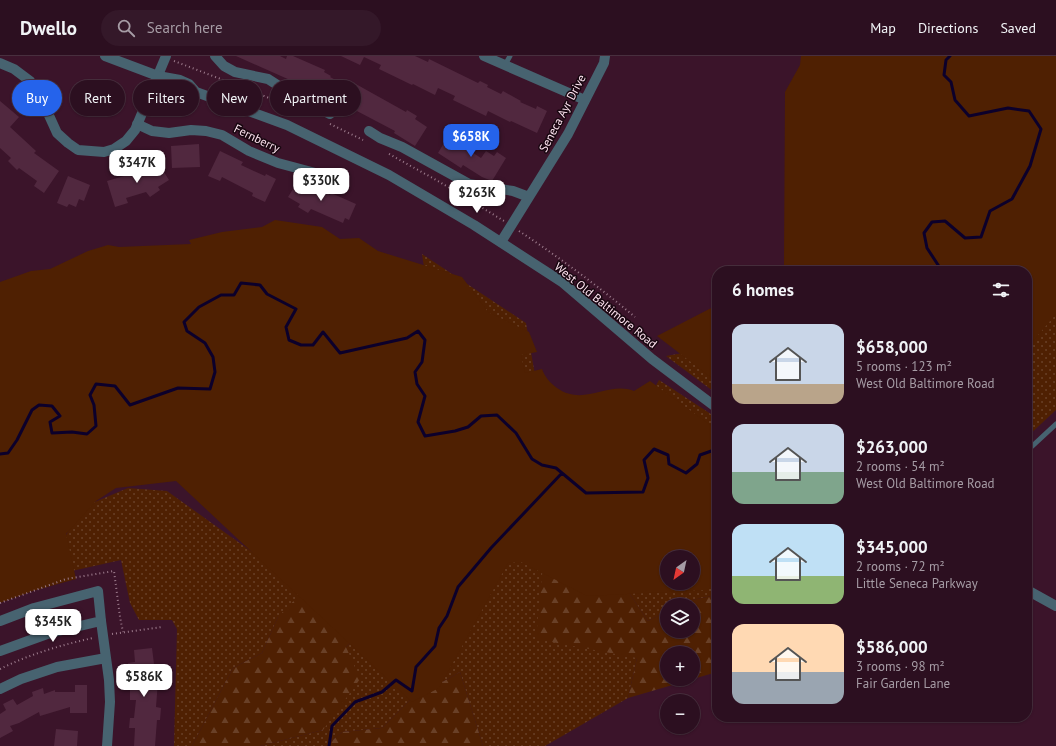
<!DOCTYPE html>
<html lang="en">
<head>
<meta charset="utf-8">
<style>
  body { margin:0; font-family:"PT Sans",sans-serif; background:#341829; color:#f1f3f6; height:100vh; display:flex; flex-direction:column; font-size:15px; white-space:nowrap }
  * { box-sizing:border-box; margin:0 }
  p { font-size:13px; color:#a69ca5 }
  .icon { flex:none; width:22px; height:22px; fill:none; stroke:currentColor; stroke-width:2; stroke-linecap:round; stroke-linejoin:round }
  .map { position:relative; flex:1; overflow:hidden }
  .sheet { position:absolute; left:712px; top:210px; width:320px; height:456px; display:flex; flex-direction:column; background:#2c0f20; border-radius:16px; box-shadow:0 1px 3px #0004,0 0 0 1px #482f3e }
  .sheet>* { flex:none }
  .guide { position:absolute; left:12px; top:24px; width:380px; height:36px; display:flex; gap:8px }
  .needle { width:26px; rotate:213deg }
  .buttons { position:absolute; left:660px; top:494px; display:grid; gap:8px }
  .buttons a { display:grid; place-items:center; width:40px; height:40px; border-radius:50%; background:#2c0f20; box-shadow:0 1px 3px #0004,0 0 0 1px #482f3e; font-size:20px }
  .price { position:absolute; translate:-50% -34px; padding:0 9px; border-radius:8px; background:#fff; color:#222; font-size:13px; line-height:26px; filter:drop-shadow(0 1px 2px #0008) }
  .price::after { content:''; position:absolute; left:50%; top:24px; width:12px; height:9px; margin-left:-6px; background:inherit; clip-path:polygon(0 0,100% 0,50% 100%) }
  .price.on { background:#2563eb; color:#fff }
  ul { padding:0; list-style:none }
  li { display:flex; align-items:center; gap:12px; height:100px; padding:0 20px }
  li span { display:grid; place-items:center; flex:none; width:112px; height:80px; border-radius:12px; color:#555 }
  li>.icon { margin-inline-start:auto }
  span .icon { width:48px; height:48px; fill:#fffc; stroke-width:1 }
  li b { font-size:17px }
  h2 { display:flex; justify-content:space-between; align-items:center; height:48px; padding:0 20px; font-size:17px }
  .pill { padding:0 14px; border-radius:18px; background:#2c0f20; box-shadow:0 1px 3px #0004,0 0 0 1px #482f3e; font-size:14px; line-height:36px }
  .pill.on { background:#2563eb; color:#fff }
  header { display:flex; align-items:center; gap:24px; box-sizing:border-box; height:56px; padding:0 20px; background:#2c0f20; border-bottom:1px solid #482f3e }
  header strong { font-size:19px }
  nav { display:flex; gap:22px; margin-inline-start:auto; font-size:14px }
  .search { width:280px; height:36px; background:#341829; display:flex; align-items:center; gap:10px; box-sizing:border-box; padding:0 14px; border-radius:22px; color:#a69ca5; font-size:15px }
  .map>svg:first-child { display:block }
  .grass { fill:url(#grass-dots); fill-rule:evenodd }
  .forest { fill:url(#forest-firs); fill-rule:evenodd }
  .green { fill:#4f2002; fill-rule:evenodd }
  .lines { fill:none; stroke-linecap:round; stroke-linejoin:round }
  .stream { stroke:#0c002b; stroke-width:3 }
  .building { fill:#51283f }
  .path { stroke:#9d7c8d; stroke-width:2; stroke-dasharray:1 3; stroke-linecap:butt }
  .service { stroke:#476370; stroke-width:5 }
  .minor { stroke:#476370; stroke-width:10 }
  .tertiary { stroke:#476370; stroke-width:10 }
  .labels { text-anchor:middle; dominant-baseline:central; stroke-width:3; stroke-linejoin:round; paint-order:stroke }
  .street-label { font-size:12px; fill:#ffe4f1; stroke:#180710 }
</style>
</head>
<body>
<header>
<strong>Dwello</strong>
<div class="search"><svg class="icon" aria-label="search" viewBox="0 0 24 24"><circle cx="10" cy="10" r="6"/><path d="M15 15l6 6"/></svg>Search here</div>
<nav><a>Map</a><a>Directions</a><a>Saved</a></nav>
</header>
<div class="map">
<svg width="1056" height="690" viewBox="0 0 1056 690">
  <defs>
    <pattern id="grass-dots" width="8" height="8" patternUnits="userSpaceOnUse"><rect width="8" height="8" fill="#4f2002"/><path d="M2 2h.1M6 6h.1" fill="none" stroke="#694027" stroke-width="1.8" stroke-linecap="round"/></pattern>
    <pattern id="forest-firs" width="22" height="20" patternUnits="userSpaceOnUse"><rect width="22" height="20" fill="#4f2002"/><path d="M5 1l3.5 6h-7zM16 11l3.5 6h-7z" fill="#694027"/></pattern>
  </defs>
  <rect width="100%" height="100%" fill="#3b142a"/>
  <path class="grass" d="M422 198 526 267 536 325 484 331 645 349 659 324 717 362V539L687 545 679 549H667V555L648 565 625 531 637 602 628 642 545 690H483L460 616 409 645 382 672 342 676 326 690H260L323 674 346 591 366 570 358 533 278 561 262 597 233 612 192 690H174L177 573 172 564H139L130 547 121 504 54 519 46 512 83 451 128 432 167 435 273 511 351 500 0 344 429 245ZM667 501H693V527H667Z
    M1056 240V354L1028 380 1027 379V275Z
    M700 294 717 295V338L666 300Z"/>
  <path class="forest" d="M544 498 625 531 648 565 667 555V575H693V549H679L687 545 717 539V616L628 642 637 602 536 583ZM667 597H693V623H667Z
    M312 526 366 570 346 591 360 623 323 674 260 690H192L233 612 262 597 278 561Z
    M460 616 483 690H326L342 676 382 672 409 645Z"/>
  <path class="green" d="M801 0H1056V258L1027 292V215H776L784 209 785 36 800 9Z
    M275 164 322 171 340 183 359 182 378 195 462 221 488 256 529 276 537 296 521 299 525 317 542 313C545 321 550 327 557 332 584 351 608 325 634 335L650 325 717 374V529L707 534 587 540 521 506 508 507 439 632 412 646 176 425 116 432 96 445 66 478 76 523 33 535 0 547V226L31 215 50 213 88 195 108 189 119 191 191 188 189 184 222 176 262 171ZM667 501H693V527H667Z
    M717 249V326L657 280Z"/>
  <g class="lines">
    <path class="stream" d="M942 215 927 192 924 177 932 166 945 165 965 182 981 181 990 155 1012 143 1030 110 1041 73 1029 55 1008 52 969 60 955 44 951 26 944 19 946 4 950 0
      M0 398 8 397 17 384 32 354 39 349 52 350 60 360 50 366 52 377 72 376 87 378 96 370 94 349 90 339 96 328 115 330 130 349 178 332 210 333 215 316 213 301 205 287 187 275 184 266 199 251 221 239H234L241 227 260 229 267 238 296 253 286 271 289 284 301 289H313L323 276 340 297 407 282 418 275 425 284 422 306 415 316 417 328 425 340 418 366 425 380 455 375 468 371 481 360 497 359 516 377 532 403 542 409 556 412 586 437 643 436 648 422 644 404 654 393 668 399 669 408 686 417 697 408 700 399 717 393
      M329 690 332 670 355 646 382 636 396 624 412 635 416 611 435 590 439 572 447 560 458 531 491 492 562 417"/>
  </g>
  <path class="building" d="M236 0H280L286 3 287 0H293L325 14 324 16 331 20 330 21 351 32 354 27 406 56 407 54 417 60 415 63 427 71 415 90 394 77 395 75 355 54 353 57 330 46 331 44 290 26V24Z
    M341 0H415L428 6 429 3 478 27 480 25 488 29 487 31 501 38 503 35 521 45 520 46 536 53 537 50 547 55 537 77 511 65 510 66 488 55 486 60 453 44 455 40 438 32 435 39 413 28 412 29 379 13 381 9 364 1 360 9Z
    M0 45 19 61 10 71 36 95 34 97 59 115 44 137 34 130 37 125 19 112 17 114 8 105 11 102 0 92Z
    M450 77 469 90 467 93 481 102 486 95 494 100 497 96 506 102 492 125 482 121 463 109 461 112 438 97Z
    M199 88 200 111 172 112 171 90Z
    M220 95 243 106 241 109 265 120 266 118 276 123 265 146 252 140 253 137 222 121 220 125 208 120Z
    M157 105 169 124 158 131 160 134 150 141 146 136 126 142 128 147 115 151 107 125 131 118 132 120Z
    M68 120 90 129 84 145 79 143 76 151 69 148 67 151 57 147Z
    M300 122 330 139 331 137 356 148 349 164 345 162 343 167 311 153 308 157 298 151 300 148 288 141Z
    M152 592 156 624 158 625 156 651 161 652 160 664H157L155 690H134L135 672H129L130 662H134L136 644H130V627L128 607 135 606 134 594Z
    M75 629H87V657H70V651L40 660 39 656 19 667 10 670 13 675 0 682V658L6 654 3 648 13 643 17 649 33 640 32 636 43 632 44 638 55 634V636H75Z
    M56 673 78 675 77 690H54Z"/>
  <g class="lines">
    <path class="path" d="M174 5 244 32 294 52
      M330 68 363 84
      M389 98 438 125 504 165
      M519 175C560 202 598 230 635 261
      M0 547 66 523 114 515 120 561 123 576
      M112 578 162 571
      M0 613C30 598 61 589 93 582"/>
    <path class="service" d="M505 9 510 0
      M1027 395 1056 368"/>
    <path class="minor" d="M215 0 224 10 235 16 268 23 293 39 330 58
      M484 0 585 44
      M0 7 14 13 30 25 42 44 57 77 68 87 78 94 104 96 114 93 126 85 135 74 166 0
      M137 68 152 75 169 77 191 74 206 75 222 79 249 95 278 107 319 118 342 126
      M369 75 380 82 402 91 469 128 513 135 529 141
      M501 186 568 78 604 7 605 0
      M101 565 109 624 110 646 107 690
      M0 633 21 623 57 611 106 602"/>
    <path class="tertiary" d="M105 0 158 20 180 24 189 28 196 36
      M158 20 167 28 183 37 196 36 287 69 389 119 474 169 562 226 652 303 717 352
      M1027 534 1056 550
      M0 565 34 552 98 535 101 565 50 577 0 595"/>
  </g>
  <g class="labels">
    <g class="street-label">
      <text transform="translate(562 57) rotate(-62)">Seneca Ayr Drive</text>
      <text transform="translate(257 82) rotate(26)">Fernberry</text>
      <text transform="translate(606 249) rotate(39)">West Old Baltimore Road</text>
    </g>
  </g>
</svg>
<div class="buttons">
<a><svg class="needle" viewBox="-14 -14 28 28"><path d="M0-13l5 13h-10z" fill="#e53935"/><path d="M0 13l5-13h-10z" fill="#a69ca5"/></svg></a>
<a><svg class="icon" aria-label="layers" viewBox="0 0 24 24"><path d="M12 4l9 5-9 5-9-5zM3 14l9 5 9-5"/></svg></a>
<a>+</a>
<a>−</a>
</div>
<b class="price on" style="left:471px;top:102px">$658K</b>
<b class="price" style="left:137px;top:128px">$347K</b>
<b class="price" style="left:321px;top:146px">$330K</b>
<b class="price" style="left:477px;top:158px">$263K</b>
<b class="price" style="left:53px;top:587px">$345K</b>
<b class="price" style="left:144px;top:642px">$586K</b>
<div class="guide">
<a class="pill on">Buy</a>
<a class="pill">Rent</a>
<a class="pill">Filters</a>
<a class="pill">New</a>
<a class="pill">Apartment</a>
</div>
<section class="sheet">
<h2>6 homes<svg class="icon" aria-label="filters" viewBox="0 0 24 24"><path d="M4 7h16M4 17h16"/><circle cx="9" cy="7" r="2"/><circle cx="15" cy="17" r="2"/></svg></h2>
<ul>
<li><span style="background:linear-gradient(#c9d6e8 75%,#b9a48a 0)"><svg class="icon" aria-label="home" viewBox="0 0 24 24"><path d="M3 11l9-7 9 7M6 9v11h12V9"/></svg></span><div><b>$658,000</b><p>5 rooms · 123 m²</p><p>West Old Baltimore Road</p></div></li>
<li><span style="background:linear-gradient(#c9d6e8 60%,#7fa58c 0)"><svg class="icon" aria-label="home" viewBox="0 0 24 24"><path d="M3 11l9-7 9 7M6 9v11h12V9"/></svg></span><div><b>$263,000</b><p>2 rooms · 54 m²</p><p>West Old Baltimore Road</p></div></li>
<li><span style="background:linear-gradient(#bfe0f5 65%,#8fb573 0)"><svg class="icon" aria-label="home" viewBox="0 0 24 24"><path d="M3 11l9-7 9 7M6 9v11h12V9"/></svg></span><div><b>$345,000</b><p>2 rooms · 72 m²</p><p>Little Seneca Parkway</p></div></li>
<li><span style="background:linear-gradient(#ffd9b3 60%,#9aa5b1 0)"><svg class="icon" aria-label="home" viewBox="0 0 24 24"><path d="M3 11l9-7 9 7M6 9v11h12V9"/></svg></span><div><b>$586,000</b><p>3 rooms · 98 m²</p><p>Fair Garden Lane</p></div></li>
</ul>
</section>
</div>
</body>
</html>
